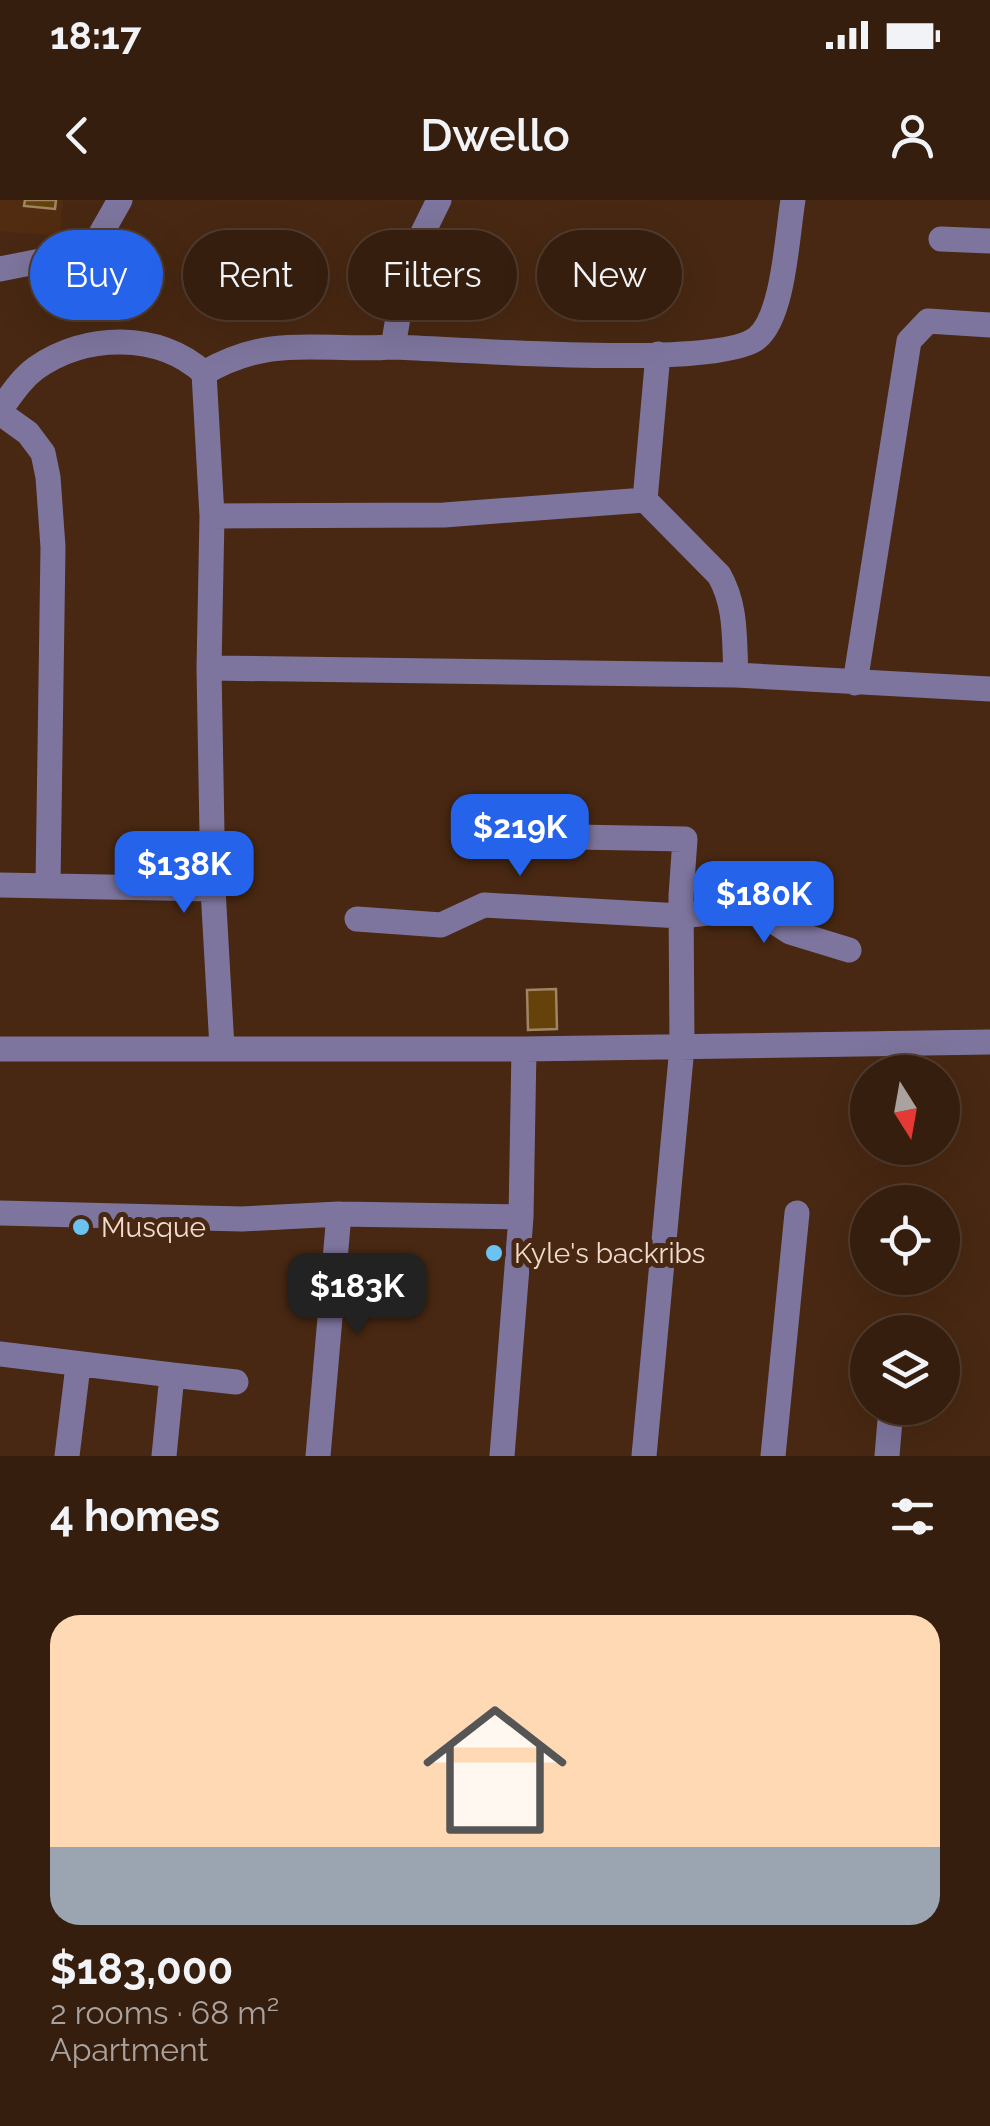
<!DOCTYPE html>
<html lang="en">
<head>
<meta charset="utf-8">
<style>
  body { margin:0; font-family:Raleway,sans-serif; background:#3d2717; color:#f1f3f6; height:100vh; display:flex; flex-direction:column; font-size:38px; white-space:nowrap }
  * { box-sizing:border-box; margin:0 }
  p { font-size:32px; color:#aaa29e }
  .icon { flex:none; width:55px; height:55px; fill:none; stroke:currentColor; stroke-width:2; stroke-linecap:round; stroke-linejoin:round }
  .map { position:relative; height:1256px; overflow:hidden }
  .details { display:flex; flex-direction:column; background:#361e0e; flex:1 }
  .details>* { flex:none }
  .guide { position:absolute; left:30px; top:30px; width:930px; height:90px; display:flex; gap:20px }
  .needle { width:65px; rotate:169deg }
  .controls { position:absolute; left:850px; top:855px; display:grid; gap:20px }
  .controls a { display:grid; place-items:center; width:110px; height:110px; border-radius:50%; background:#361e0e; box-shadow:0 10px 40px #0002,0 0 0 2px #503c2e; font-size:50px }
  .price { position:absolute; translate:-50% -85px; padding:0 22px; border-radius:20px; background:#2563eb; color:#fff; font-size:32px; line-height:65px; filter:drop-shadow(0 2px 5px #0008) }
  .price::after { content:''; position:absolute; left:50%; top:60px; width:30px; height:22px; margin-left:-15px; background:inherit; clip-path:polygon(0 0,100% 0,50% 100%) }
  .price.active { background:#222; color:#fff }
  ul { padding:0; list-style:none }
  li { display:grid; align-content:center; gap:20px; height:530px; padding:0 50px }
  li+li { border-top:2px solid #503c2e }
  li span { display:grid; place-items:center; height:310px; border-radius:30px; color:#555 }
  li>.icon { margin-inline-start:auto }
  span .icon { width:180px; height:180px; fill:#fffc; stroke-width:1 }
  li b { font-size:42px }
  h2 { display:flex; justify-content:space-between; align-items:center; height:120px; padding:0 50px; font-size:42px }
  .tag { padding:0 35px; border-radius:45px; background:#361e0e; box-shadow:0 10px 40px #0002,0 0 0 2px #503c2e; font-size:35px; line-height:90px }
  .tag.active { background:#2563eb; color:#fff }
  .status { display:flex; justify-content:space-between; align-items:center; height:70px; padding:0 50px; background:#361e0e; direction:ltr }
  .status svg { height:28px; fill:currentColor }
  header { display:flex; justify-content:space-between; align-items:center; height:130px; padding:0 50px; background:#361e0e; font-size:45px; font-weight:600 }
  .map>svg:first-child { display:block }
  .built { fill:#522c10 }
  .building { fill:#644209; stroke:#a08562; stroke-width:2.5 }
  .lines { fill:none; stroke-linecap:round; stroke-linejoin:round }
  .minor { stroke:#7e759e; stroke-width:25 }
  .poi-dot { fill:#6bc3f2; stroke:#482812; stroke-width:4 }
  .labels { text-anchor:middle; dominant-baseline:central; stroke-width:10; stroke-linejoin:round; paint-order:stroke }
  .poi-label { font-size:28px; fill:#f0dbce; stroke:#482812; text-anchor:start }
</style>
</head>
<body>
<div class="status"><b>18:17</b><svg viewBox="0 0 49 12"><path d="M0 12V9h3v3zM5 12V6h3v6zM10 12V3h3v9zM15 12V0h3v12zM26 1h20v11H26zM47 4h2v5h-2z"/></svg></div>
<header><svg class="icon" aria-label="back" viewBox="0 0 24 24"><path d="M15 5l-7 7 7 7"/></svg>Dwello<svg class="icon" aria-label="person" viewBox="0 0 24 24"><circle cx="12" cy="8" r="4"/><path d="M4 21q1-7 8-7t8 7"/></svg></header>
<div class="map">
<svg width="990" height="1256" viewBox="0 0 990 1256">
  <rect width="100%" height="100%" fill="#482812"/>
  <path class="built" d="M0 0H63L60 36 0 31Z"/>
  <path class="building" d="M25 0H56L55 9 24 6Z
    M556 789 557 829 528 830 527 790Z"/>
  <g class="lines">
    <path class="minor" d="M439 0 407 65 393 147C457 149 716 170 757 138 784 116 787 35 793 0
      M941 39 990 41
      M0 69 91 51 120 0
      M204 173C272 133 320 152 393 147
      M0 210C11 195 21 179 36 168 86 133 159 132 204 173L212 316 209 468
      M0 213 28 233 43 253 48 277 53 347 48 685
      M645 300 658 154
      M212 316 444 315 645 300 719 375C737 406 734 440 736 475
      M855 483 909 141 928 121 990 125
      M471 635 685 639 681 696 682 847 644 1256
      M0 685 213 689 222 848
      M213 689 209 468 736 475 990 489
      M357 719 441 725 484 705 681 716 753 708 790 732 849 750
      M0 849H524
      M0 1013 242 1019 339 1014 521 1017
      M0 1154 172 1175 164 1256
      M172 1175 236 1182
      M67 1256 78 1166
      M318 1256 339 1014
      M502 1256 521 1017 524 849 990 842
      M773 1256 797 1013
      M887 1256 891 1208"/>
  </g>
  <g class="poi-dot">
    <circle cx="81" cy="1027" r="10"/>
    <circle cx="494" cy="1053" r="10"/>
  </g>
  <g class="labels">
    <g class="poi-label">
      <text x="101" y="1027">Musque</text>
      <text x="514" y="1053">Kyle's backribs</text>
    </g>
  </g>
</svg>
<div class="controls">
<a><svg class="needle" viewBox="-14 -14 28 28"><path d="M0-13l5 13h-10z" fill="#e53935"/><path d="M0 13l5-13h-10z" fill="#aaa29e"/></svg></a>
<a><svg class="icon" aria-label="locate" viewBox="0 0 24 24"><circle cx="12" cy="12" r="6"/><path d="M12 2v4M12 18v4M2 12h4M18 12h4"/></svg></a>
<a><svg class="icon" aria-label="layers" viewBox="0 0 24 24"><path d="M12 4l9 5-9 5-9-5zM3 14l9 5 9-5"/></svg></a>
</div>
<b class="price" style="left:520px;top:679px">$219K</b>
<b class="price" style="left:184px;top:716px">$138K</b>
<b class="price" style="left:764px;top:746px">$180K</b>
<b class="price active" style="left:357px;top:1138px">$183K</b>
<div class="guide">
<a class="tag active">Buy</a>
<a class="tag">Rent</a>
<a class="tag">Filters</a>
<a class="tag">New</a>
</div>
</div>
<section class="details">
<h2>4 homes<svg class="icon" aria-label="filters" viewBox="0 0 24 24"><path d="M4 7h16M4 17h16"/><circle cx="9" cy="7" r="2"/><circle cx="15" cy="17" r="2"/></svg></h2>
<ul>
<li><span style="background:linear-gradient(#ffd9b3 75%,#9aa5b1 0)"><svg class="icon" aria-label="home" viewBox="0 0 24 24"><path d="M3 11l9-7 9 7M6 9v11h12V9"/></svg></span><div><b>$183,000</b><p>2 rooms · 68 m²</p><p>Apartment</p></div></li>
</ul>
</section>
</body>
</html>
